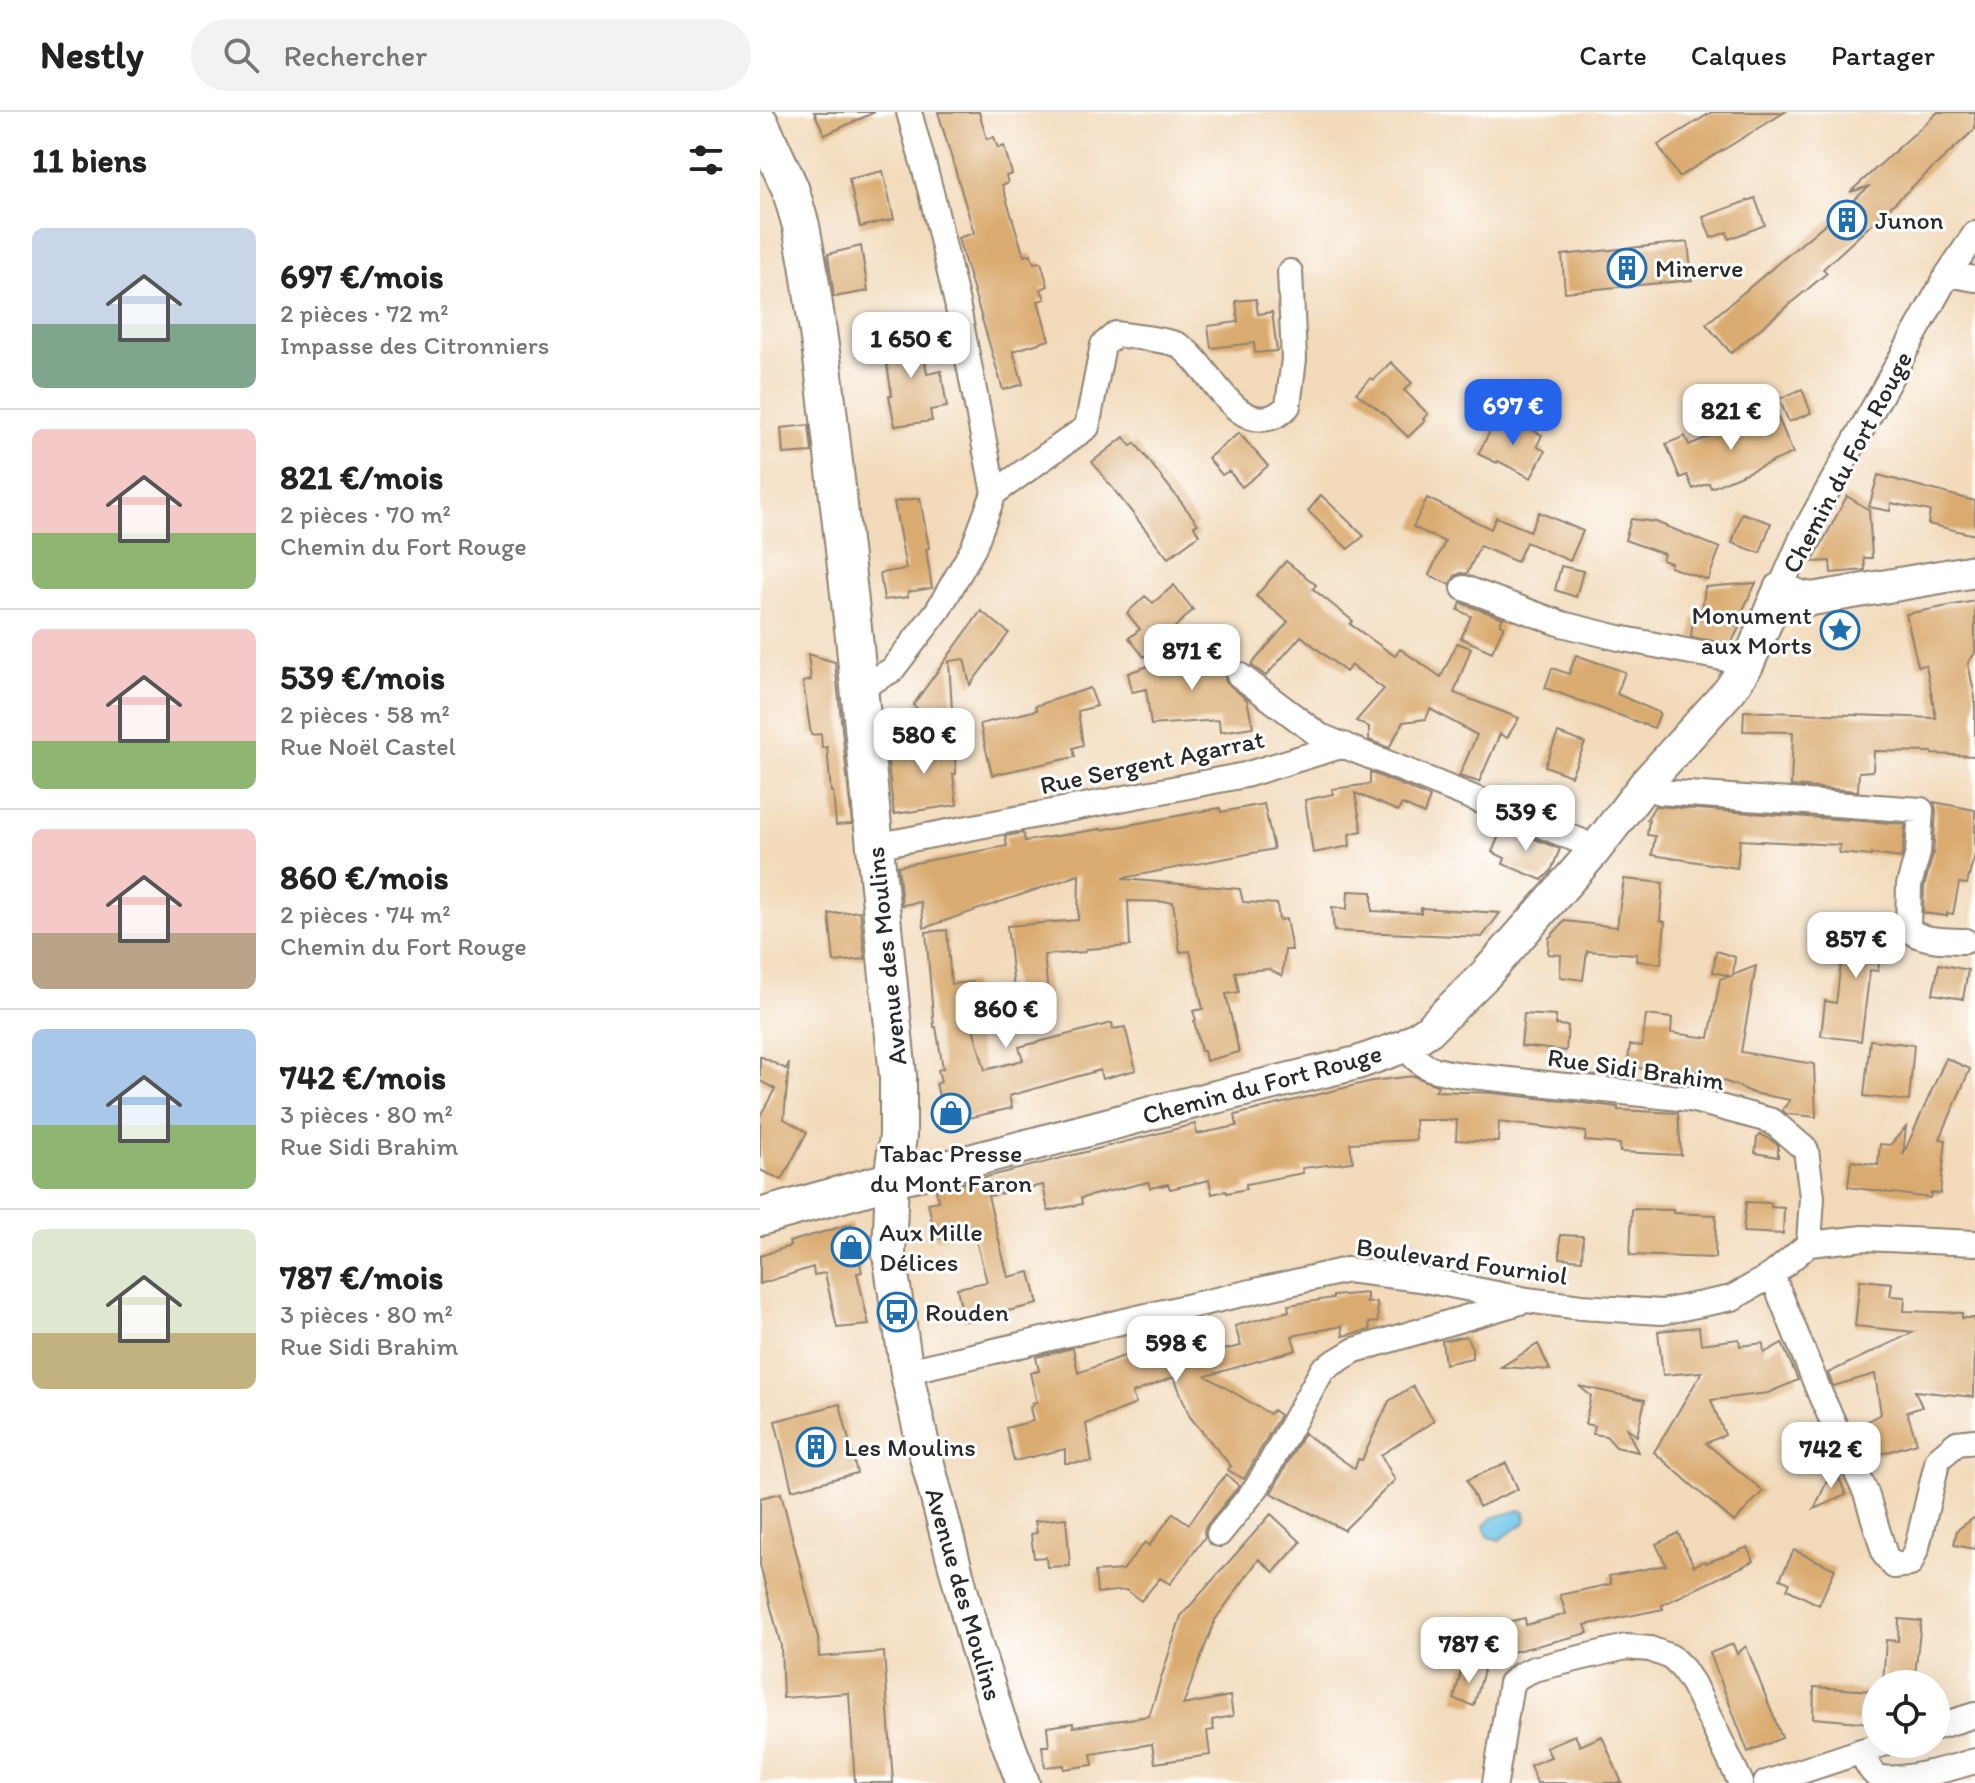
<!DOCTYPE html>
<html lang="fr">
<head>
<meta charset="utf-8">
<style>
  body { margin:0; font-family:Itim,sans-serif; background:#f2f2f2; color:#222; height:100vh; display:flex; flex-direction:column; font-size:30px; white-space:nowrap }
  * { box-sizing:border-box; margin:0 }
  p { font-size:26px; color:#767676 }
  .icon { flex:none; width:44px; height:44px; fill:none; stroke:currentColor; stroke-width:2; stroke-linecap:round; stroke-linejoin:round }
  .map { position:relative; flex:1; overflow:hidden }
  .drawer { display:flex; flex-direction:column; background:#fff; width:760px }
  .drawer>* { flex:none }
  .fabs { position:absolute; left:1102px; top:1558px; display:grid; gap:16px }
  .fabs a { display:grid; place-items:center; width:88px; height:88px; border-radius:50%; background:#fff; box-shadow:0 8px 32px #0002; font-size:40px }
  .price { position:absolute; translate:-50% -68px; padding:0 18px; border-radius:16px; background:#fff; color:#222; font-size:26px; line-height:52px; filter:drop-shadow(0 2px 4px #0008) }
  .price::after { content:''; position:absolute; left:50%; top:48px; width:24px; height:18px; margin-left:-12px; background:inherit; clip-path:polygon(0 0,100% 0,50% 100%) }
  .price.selected { background:#2563eb; color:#fff }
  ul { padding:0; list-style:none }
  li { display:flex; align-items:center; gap:24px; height:200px; padding:0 32px }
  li+li { border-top:2px solid #e0e0e0 }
  li span { display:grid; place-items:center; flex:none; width:224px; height:160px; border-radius:12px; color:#555 }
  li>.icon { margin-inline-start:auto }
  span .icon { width:96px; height:96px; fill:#fffc; stroke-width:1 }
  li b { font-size:34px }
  h2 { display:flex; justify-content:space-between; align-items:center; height:96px; padding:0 32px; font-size:34px }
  header { display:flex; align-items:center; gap:48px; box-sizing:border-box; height:112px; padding:0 40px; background:#fff; border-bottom:2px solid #e0e0e0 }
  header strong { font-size:38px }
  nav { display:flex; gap:44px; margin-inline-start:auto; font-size:28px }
  .search { width:560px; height:72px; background:#f2f2f2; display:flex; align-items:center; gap:20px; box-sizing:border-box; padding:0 28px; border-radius:44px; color:#767676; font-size:30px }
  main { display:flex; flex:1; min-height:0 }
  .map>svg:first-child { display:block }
  .water { fill:#68c3e6; stroke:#4a7788; stroke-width:2 }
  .building { fill:#daab70 }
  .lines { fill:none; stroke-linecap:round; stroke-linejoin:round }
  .street-casing { stroke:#8e8272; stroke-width:28 }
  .secondary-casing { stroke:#8e8272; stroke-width:36 }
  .primary-casing { stroke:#8e8272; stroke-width:40 }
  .street { stroke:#fff; stroke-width:24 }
  .secondary { stroke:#fff; stroke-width:32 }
  .primary { stroke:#fff; stroke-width:36 }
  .labels { text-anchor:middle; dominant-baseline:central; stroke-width:6; stroke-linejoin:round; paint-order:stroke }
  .poi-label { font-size:26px; fill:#2b2b2b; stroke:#fff; text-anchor:start }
  .street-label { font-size:26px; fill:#2b2b2b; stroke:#fff }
</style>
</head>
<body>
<header>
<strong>Nestly</strong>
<div class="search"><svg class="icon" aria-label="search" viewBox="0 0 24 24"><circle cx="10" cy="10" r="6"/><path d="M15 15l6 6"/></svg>Rechercher</div>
<nav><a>Carte</a><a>Calques</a><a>Partager</a></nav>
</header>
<main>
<section class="drawer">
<h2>11 biens<svg class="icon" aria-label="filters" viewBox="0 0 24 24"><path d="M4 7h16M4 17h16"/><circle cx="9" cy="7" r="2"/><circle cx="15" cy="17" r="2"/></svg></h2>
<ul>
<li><span style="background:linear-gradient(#c9d6e8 60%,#7fa58c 0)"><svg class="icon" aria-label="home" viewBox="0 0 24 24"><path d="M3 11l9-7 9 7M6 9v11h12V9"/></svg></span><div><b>697 €/mois</b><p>2 pièces · 72 m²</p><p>Impasse des Citronniers</p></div></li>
<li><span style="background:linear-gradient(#f6c9c9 65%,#8fb573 0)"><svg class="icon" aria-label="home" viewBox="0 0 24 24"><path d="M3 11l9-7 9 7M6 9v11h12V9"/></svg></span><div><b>821 €/mois</b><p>2 pièces · 70 m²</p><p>Chemin du Fort Rouge</p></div></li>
<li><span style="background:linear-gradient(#f6c9c9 70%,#8fb573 0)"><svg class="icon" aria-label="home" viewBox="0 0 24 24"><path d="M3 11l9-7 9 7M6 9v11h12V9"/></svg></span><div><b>539 €/mois</b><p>2 pièces · 58 m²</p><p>Rue Noël Castel</p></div></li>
<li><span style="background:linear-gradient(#f6c9c9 65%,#b9a48a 0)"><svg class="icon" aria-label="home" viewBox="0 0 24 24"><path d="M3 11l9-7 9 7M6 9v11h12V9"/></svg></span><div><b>860 €/mois</b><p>2 pièces · 74 m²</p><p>Chemin du Fort Rouge</p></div></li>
<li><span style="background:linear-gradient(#a9c7e8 60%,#8fb573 0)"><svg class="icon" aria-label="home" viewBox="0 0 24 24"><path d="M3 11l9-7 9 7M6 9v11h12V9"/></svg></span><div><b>742 €/mois</b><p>3 pièces · 80 m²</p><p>Rue Sidi Brahim</p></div></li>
<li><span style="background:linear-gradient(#dfe7d0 65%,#c2b280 0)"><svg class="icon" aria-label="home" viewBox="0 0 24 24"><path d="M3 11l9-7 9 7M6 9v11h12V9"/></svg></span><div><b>787 €/mois</b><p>3 pièces · 80 m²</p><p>Rue Sidi Brahim</p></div></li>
</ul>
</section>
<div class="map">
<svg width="1215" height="1671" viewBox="0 0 1215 1671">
  <rect width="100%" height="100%" fill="#fff"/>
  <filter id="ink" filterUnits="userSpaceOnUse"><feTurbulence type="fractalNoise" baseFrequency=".0125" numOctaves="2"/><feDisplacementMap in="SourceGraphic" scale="16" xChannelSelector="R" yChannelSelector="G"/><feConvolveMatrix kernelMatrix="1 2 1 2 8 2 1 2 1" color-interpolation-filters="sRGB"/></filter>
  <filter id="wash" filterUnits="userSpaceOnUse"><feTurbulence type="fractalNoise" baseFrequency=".006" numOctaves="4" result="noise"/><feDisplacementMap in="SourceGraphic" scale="32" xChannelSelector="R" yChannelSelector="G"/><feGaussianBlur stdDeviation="1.8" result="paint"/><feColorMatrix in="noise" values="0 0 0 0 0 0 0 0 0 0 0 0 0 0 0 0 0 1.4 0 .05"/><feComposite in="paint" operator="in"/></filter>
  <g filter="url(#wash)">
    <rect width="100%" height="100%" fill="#f2daba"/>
    <path class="water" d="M760 1398 765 1400 766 1410 739 1428 728 1425 724 1414 732 1406Z"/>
    <g id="blocks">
      <path class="building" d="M54 0H115L65 23Z
        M178 0H219L227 27 234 25 238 36 244 34 252 62 246 64 248 71 242 73 264 144 271 142 274 151 281 150 288 174 281 177 285 187 278 189 289 228 253 239 263 272 243 278 198 126 214 121Z
        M952 0H1025L919 65 898 33Z
        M1178 0H1215V17L1063 157 1067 161 971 241 946 212 1110 74 1090 80Z
        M123 59 134 107 100 115 89 67Z
        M995 86 1005 113 969 127 967 120 951 126 943 105Z
        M928 130 932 168 805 180 802 143Z
        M101 134 108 179 74 185 68 142Z
        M496 187 498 202 512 200 517 239 495 241 494 231 451 236 448 214 478 210 476 189Z
        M148 217 149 225 161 224 167 262 181 259 187 295 170 298 172 309 135 314 129 284H132L122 221Z
        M631 250 652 271 644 278 668 302 663 307 665 309 648 325 623 301 596 281 611 266 614 268Z
        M1042 277 1051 301 1029 310 1019 287Z
        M1015 298 1033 341 951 376 949 371 933 377 927 363 920 366 906 332 925 324 929 333Z
        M737 306 756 316 759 311 782 323 777 334 785 339 771 366 738 349 737 351 718 342Z
        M49 313 52 340 23 342 21 316Z
        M479 321 508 354 482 375 469 359 462 363 448 346Z
        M364 325 371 334 375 331 438 412 434 414 439 423 408 446 332 350Z
        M1118 363 1215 389V423L1168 412 1170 399 1131 391 1130 399 1109 395Z
        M561 383 604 424 588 437 548 399Z
        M1087 384 1109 398 1112 446H1104L1105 458 1071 461 1070 449 1052 450Z
        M160 386 169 436 166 437 172 476 148 480V485L124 488 120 461 146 457 134 390Z
        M667 386 731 417 736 405 770 419 779 400 823 419 810 449 766 430 757 450 720 434 707 462 701 461 695 464 690 473 669 463 685 430 653 415Z
        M982 401 1011 411 1000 441 972 431Z
        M871 407 896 410 960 436 948 468 910 455 911 451 902 448 904 442 865 428Z
        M526 449 556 473 553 477 593 509 590 512 635 544 640 537 681 565 697 531 711 536 694 581 759 606 747 626 740 622 719 670 699 664 717 623 670 597 666 607 643 610 629 636 609 628V615L596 609 624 577 591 553 586 560 541 524 506 564 491 553 528 510 496 484Z
        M801 454 823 459 816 485 795 478Z
        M996 471 975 514 979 516 971 532 931 525 933 506 941 507 945 475Z
        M414 473 433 498 384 545 369 526 380 517 367 501 385 484 393 491Z
        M1215 489V541L1208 551 1215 585V644L1172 642V640L1114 639 1113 659 1099 660 1098 679 1031 674 1033 620 983 619 984 599 1176 606 1166 553 1158 554 1146 502Z
        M701 491 743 506 740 512 744 514 732 540 701 526 711 504 698 498Z
        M221 499 249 521 210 573 204 547 189 549 192 597 179 614 153 593Z
        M448 534 467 554 464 562 466 570 487 588 493 615 460 620 459 608 391 613 386 577 372 580 368 561Z
        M48 542 75 550 92 712 76 713 73 680H71L67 635 62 636 61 622 51 623 43 570 51 568Z
        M816 543 865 560 857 582 900 601 894 616 785 576 792 556 809 562Z
        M330 576 337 594 318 599 323 633 313 636 315 645 232 663 220 612 277 598 275 594Z
        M194 621 196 662H193L197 693 134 702 127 643Z
        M798 621 825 631 811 664 785 654Z
        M610 660 670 685 664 702 642 692 638 699 595 681 602 719 589 722 590 734 553 741 545 688 573 682 572 677 610 672Z
        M1174 690 1215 698V742L1207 772 1199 771 1193 802 1187 801V804L1163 801 1164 775 1173 742 1176 699Z
        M504 692 514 737 363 766V767L480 777 483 790 517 792 519 808 526 807 532 838H525L522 864 509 857 475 860 479 880 466 882 479 940 446 949 444 939H441L434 909 436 908 433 899 443 897 430 839 420 840 413 790 368 789 370 834 326 837 325 840 284 843 289 890 256 894 247 814 318 808 319 763 164 816 161 790 142 793 138 754 247 734 245 724 263 721 265 729 341 717V718L460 696 461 700Z
        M895 694 1145 712 1143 738 1141 746 1111 742V744L1079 741 1080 733 980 728 977 756 892 743 895 724 887 723 889 708 887 707Z
        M743 714 800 737 791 759 782 768 743 752 745 746 732 740Z
        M864 767 903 771 900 808 905 810 901 852 876 849 877 842 827 839 823 868 800 865 801 843 788 842 789 826 805 809 857 815Z
        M588 779 612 780V799L661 801V796L740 801 722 825 574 819 572 795 587 797Z
        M100 799 105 847 74 850 69 802Z
        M1086 810 1133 817 1134 823 1139 829 1138 838 1121 835 1118 859 1110 858 1101 929 1061 924 1065 889 1076 891Z
        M187 818 191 872 213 870 217 915 213 916 225 958 263 948 259 935 352 911 353 917 365 915 376 958 342 967 340 958 249 984 252 996 186 1011 176 972 181 970 178 958 183 956 176 915H174L166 820Z
        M956 839 975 845 973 863 996 854 981 940 1054 952 1056 1005 1027 1002 1022 998 1030 988 993 981 980 975 936 959 934 968 908 965V959L867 955 870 933 882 934 886 903 912 906 911 921 949 926 960 867 970 864 953 860Z
        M1179 852 1208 858 1203 887 1173 882Z
        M764 902 796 904V913L808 914 806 939 761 934Z
        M1110 928 1154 933 1149 989 1104 984Z
        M0 944 26 957 29 951 24 1007 47 1020 22 1068 0 1058V1004L15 977 0 969Z
        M1186 946 1210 957 1180 1027 1186 1028 1180 1082 1171 1081 1170 1086 1088 1075 1091 1049 1118 1053 1120 1032 1130 1033 1146 1015 1143 1043Z
        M654 964 678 974 675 979 733 981 858 995V998L918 1001 921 1043 860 1040V1032L825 1029 826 1020 739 1010 738 1030 696 1028 697 1008H655L656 1028 590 1031 593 1050 542 1056 543 1061 486 1072V1077L467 1081 466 1079 452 1082 449 1068 410 1077 408 1072 390 1076 388 1070 321 1086 322 1092 288 1099 283 1073 228 1084 248 1165 270 1160 278 1192 204 1209 197 1176 227 1170 213 1117 176 1127 168 1091 178 1089 176 1078 435 1012 437 1022 477 1014 475 1003 612 969Z
        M1001 1022 1018 1033V1045L995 1041 997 1026Z
        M986 1090 1011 1091V1095L1024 1096 1023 1122 983 1120Z
        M872 1097 913 1098V1101L956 1103 955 1146 870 1143Z
        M91 1112 102 1160 97 1161 109 1213 77 1216 65 1161 54 1163 53 1155 0 1172V1144L30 1134 29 1130Z
        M800 1123 823 1124 822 1148 800 1146Z
        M1100 1168 1132 1171 1130 1184 1145 1185 1144 1199 1202 1201V1206H1214L1215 1211 1214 1285 1155 1279 1162 1295 1147 1300 1157 1331 1117 1343 1102 1312 1121 1302 1115 1262 1073 1274 1068 1261 1154 1220 1095 1214Z
        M607 1181V1191L617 1190 618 1210 609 1211 610 1218 583 1224 582 1214 532 1224 536 1238 446 1264 510 1302 513 1298 520 1303 484 1367 468 1358 471 1354 430 1305 414 1265 372 1281 376 1292 326 1312 332 1350 305 1351V1337L254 1349 246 1316 273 1309 270 1295 273 1294 272 1291 277 1290 270 1261 279 1259 276 1245 313 1236 318 1261 415 1225 417 1231 437 1223 444 1242 481 1234 475 1214 529 1199 528 1193 573 1186V1184Z
        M939 1215 941 1232 979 1227 980 1234 1003 1231 1004 1241 1022 1231 1038 1268 1008 1281 951 1288 965 1323 946 1331 1003 1379 974 1410 894 1340 942 1260 903 1263 898 1219Z
        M706 1224 712 1236V1246L685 1252 682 1229Z
        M778 1232 790 1258 741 1255Z
        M653 1274 674 1309 621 1343 635 1368 584 1418 511 1381 544 1321 595 1357 598 1347 602 1348 629 1289Z
        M819 1274 885 1288 877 1324 866 1315 878 1340 856 1335 846 1324 833 1322 835 1314 825 1312 831 1284Z
        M80 1292 97 1361 32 1378 15 1309Z
        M746 1351 758 1377 719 1395 707 1368Z
        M1074 1354 1086 1383 1054 1397Z
        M466 1362 479 1374 447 1413 444 1419 445 1425 410 1472 400 1466 381 1489 366 1478 337 1481 335 1460 363 1458 385 1430 389 1434 413 1401 429 1412Z
        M21 1381 58 1526 59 1545 124 1540 133 1671H95L89 1581 23 1586 21 1534 0 1453V1386Z
        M511 1402 541 1430 514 1460 499 1447 455 1508 423 1593 470 1584 473 1604 452 1608 454 1618 447 1619 450 1643 395 1651 392 1632 331 1642 333 1653 304 1657V1653L285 1655 282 1634H289L287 1615 313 1611V1615L389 1604 421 1504Z
        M1215 1405V1437L1194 1433 1197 1418Z
        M306 1406 310 1454 287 1455 286 1445 274 1446 271 1422 277 1421 275 1409Z
        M918 1421 934 1454 944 1449 946 1451 988 1435 994 1449 902 1493 903 1497 825 1513 828 1521 740 1543 733 1513 765 1506 766 1513 806 1502 800 1483 851 1472 849 1464 906 1453 896 1432Z
        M1034 1438 1075 1457 1059 1493 1027 1477 1030 1471 1020 1467Z
        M1139 1507 1161 1509 1154 1572H1123L1126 1528 1138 1529Z
        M973 1532 977 1542 986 1534 1022 1626 988 1640 950 1541Z
        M703 1552 724 1558 714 1594 694 1587Z
        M1054 1575 1112 1579 1111 1611 1053 1606Z
        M815 1623 820 1634 842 1624 862 1671H777L770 1653 791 1645 786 1635Z"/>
    </g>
  </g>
  <g filter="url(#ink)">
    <use href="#blocks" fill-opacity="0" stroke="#8e8272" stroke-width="2"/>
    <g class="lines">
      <g class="street-casing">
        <path id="street" d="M149 0 171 80 197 191 234 381
          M1188 162 1215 167
          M704 476 802 512 859 526 988 551
          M1020 477 1045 419 1188 162 1215 122
          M479 563 560 624 820 729 834 739
          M100 576 132 558 178 498 213 437 234 381 327 315 343 233 356 222C369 224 409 228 418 233 447 249 472 319 512 305 518 303 524 298 528 294L534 247 530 160
          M886 671 899 680 1161 698 1158 741 1149 773 1148 817C1162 830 1187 828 1205 829
          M115 734 485 663 584 633
          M645 934C664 959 673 958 702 963L930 987 1012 1009 1046 1038 1052 1085 1049 1132 1012 1163 1061 1284 1106 1381 1125 1443 1134 1454 1150 1452 1157 1435 1178 1347 1197 1331 1215 1329
          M1049 1132 1104 1126 1215 1131
          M147 1259 587 1158 660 1167 767 1188 821 1195 902 1200 972 1186 1012 1163
          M459 1422 497 1375 563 1257 595 1238 760 1190
          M1176 1615 1215 1603
          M1101 1639C1105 1648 1110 1659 1118 1665 1138 1671 1193 1656 1215 1649
          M735 1671 751 1571 761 1563 774 1557 866 1535 890 1537 911 1545 923 1557 933 1572 981 1671
          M1006 1671 1123 1632"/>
      </g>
      <g class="secondary-casing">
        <path id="secondary" d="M263 1671 238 1604 215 1530 164 1337 148 1267 129 1142 132 1068 172 1059 418 994 597 951 645 934 669 918 726 862 834 739 886 671 970 578 988 551 1020 477 1041 485 1052 487 1215 459"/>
      </g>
      <g class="primary-casing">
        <path id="primary" d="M0 11 30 76 41 114 48 152 63 254 94 525 138 964V1024L132 1068 0 1105"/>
      </g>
      <use href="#street" class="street"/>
      <use href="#secondary" class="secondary"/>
      <use href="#primary" class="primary"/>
    </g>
  </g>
  <defs>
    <g id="building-ring" transform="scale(2)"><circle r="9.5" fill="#fff" stroke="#1f6fb2" stroke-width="1.5"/><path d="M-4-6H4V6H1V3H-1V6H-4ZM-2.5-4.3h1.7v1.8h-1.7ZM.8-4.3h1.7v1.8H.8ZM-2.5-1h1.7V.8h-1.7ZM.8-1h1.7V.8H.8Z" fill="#1f6fb2"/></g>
    <g id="sight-ring" transform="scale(2)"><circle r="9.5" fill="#fff" stroke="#1f6fb2" stroke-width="1.5"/><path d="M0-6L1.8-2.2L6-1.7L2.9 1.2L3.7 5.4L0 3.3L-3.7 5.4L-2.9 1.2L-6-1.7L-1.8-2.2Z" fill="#1f6fb2"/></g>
    <g id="shop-ring" transform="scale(2)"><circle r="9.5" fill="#fff" stroke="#1f6fb2" stroke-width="1.5"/><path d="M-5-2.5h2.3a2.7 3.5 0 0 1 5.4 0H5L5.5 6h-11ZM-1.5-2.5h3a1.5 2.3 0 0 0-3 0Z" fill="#1f6fb2"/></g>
    <g id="bus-ring" transform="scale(2)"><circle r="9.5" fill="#fff" stroke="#1f6fb2" stroke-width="1.5"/><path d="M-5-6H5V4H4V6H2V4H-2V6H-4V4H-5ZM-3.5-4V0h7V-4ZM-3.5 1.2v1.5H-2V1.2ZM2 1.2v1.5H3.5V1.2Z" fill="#1f6fb2"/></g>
  </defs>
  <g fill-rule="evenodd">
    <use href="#building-ring" x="1087" y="108"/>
    <use href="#building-ring" x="867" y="156"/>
    <use href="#sight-ring" x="1080" y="518"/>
    <use href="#shop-ring" x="191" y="1001"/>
    <use href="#shop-ring" x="91" y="1135"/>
    <use href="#bus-ring" x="137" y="1200"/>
    <use href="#building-ring" x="56" y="1335"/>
  </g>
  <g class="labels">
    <g class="poi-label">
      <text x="1115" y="108">Junon</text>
      <text x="895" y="156">Minerve</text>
      <text x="1052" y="503" text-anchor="end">Monument<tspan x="1052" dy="30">aux Morts</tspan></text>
      <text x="191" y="1041" text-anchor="middle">Tabac Presse<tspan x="191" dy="30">du Mont Faron</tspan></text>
      <text x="119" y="1120">Aux Mille<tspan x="119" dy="30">Délices</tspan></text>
      <text x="165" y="1200">Rouden</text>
      <text x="84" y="1335">Les Moulins</text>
    </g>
    <g class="street-label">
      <text transform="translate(1087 350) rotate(-62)">Chemin du Fort Rouge</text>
      <text transform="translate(392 650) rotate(-12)">Rue Sergent Agarrat</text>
      <text transform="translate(126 844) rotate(-96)">Avenue des Moulins</text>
      <text transform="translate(876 957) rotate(8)">Rue Sidi Brahim</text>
      <text transform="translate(502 972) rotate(-15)">Chemin du Fort Rouge</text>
      <text transform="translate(702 1149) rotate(8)">Boulevard Fourniol</text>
      <text transform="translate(204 1482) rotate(74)">Avenue des Moulins</text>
    </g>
  </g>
</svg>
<div class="fabs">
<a><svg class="icon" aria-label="locate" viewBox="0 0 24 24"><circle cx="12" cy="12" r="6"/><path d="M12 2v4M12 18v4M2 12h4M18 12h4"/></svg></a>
</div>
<b class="price" style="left:151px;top:268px">1 650 €</b>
<b class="price selected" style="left:753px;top:335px">697 €</b>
<b class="price" style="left:971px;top:340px">821 €</b>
<b class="price" style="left:432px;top:580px">871 €</b>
<b class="price" style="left:164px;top:664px">580 €</b>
<b class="price" style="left:766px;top:741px">539 €</b>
<b class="price" style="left:1096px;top:868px">857 €</b>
<b class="price" style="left:246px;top:938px">860 €</b>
<b class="price" style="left:416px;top:1272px">598 €</b>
<b class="price" style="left:1071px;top:1378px">742 €</b>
<b class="price" style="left:709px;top:1573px">787 €</b>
</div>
</main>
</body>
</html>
